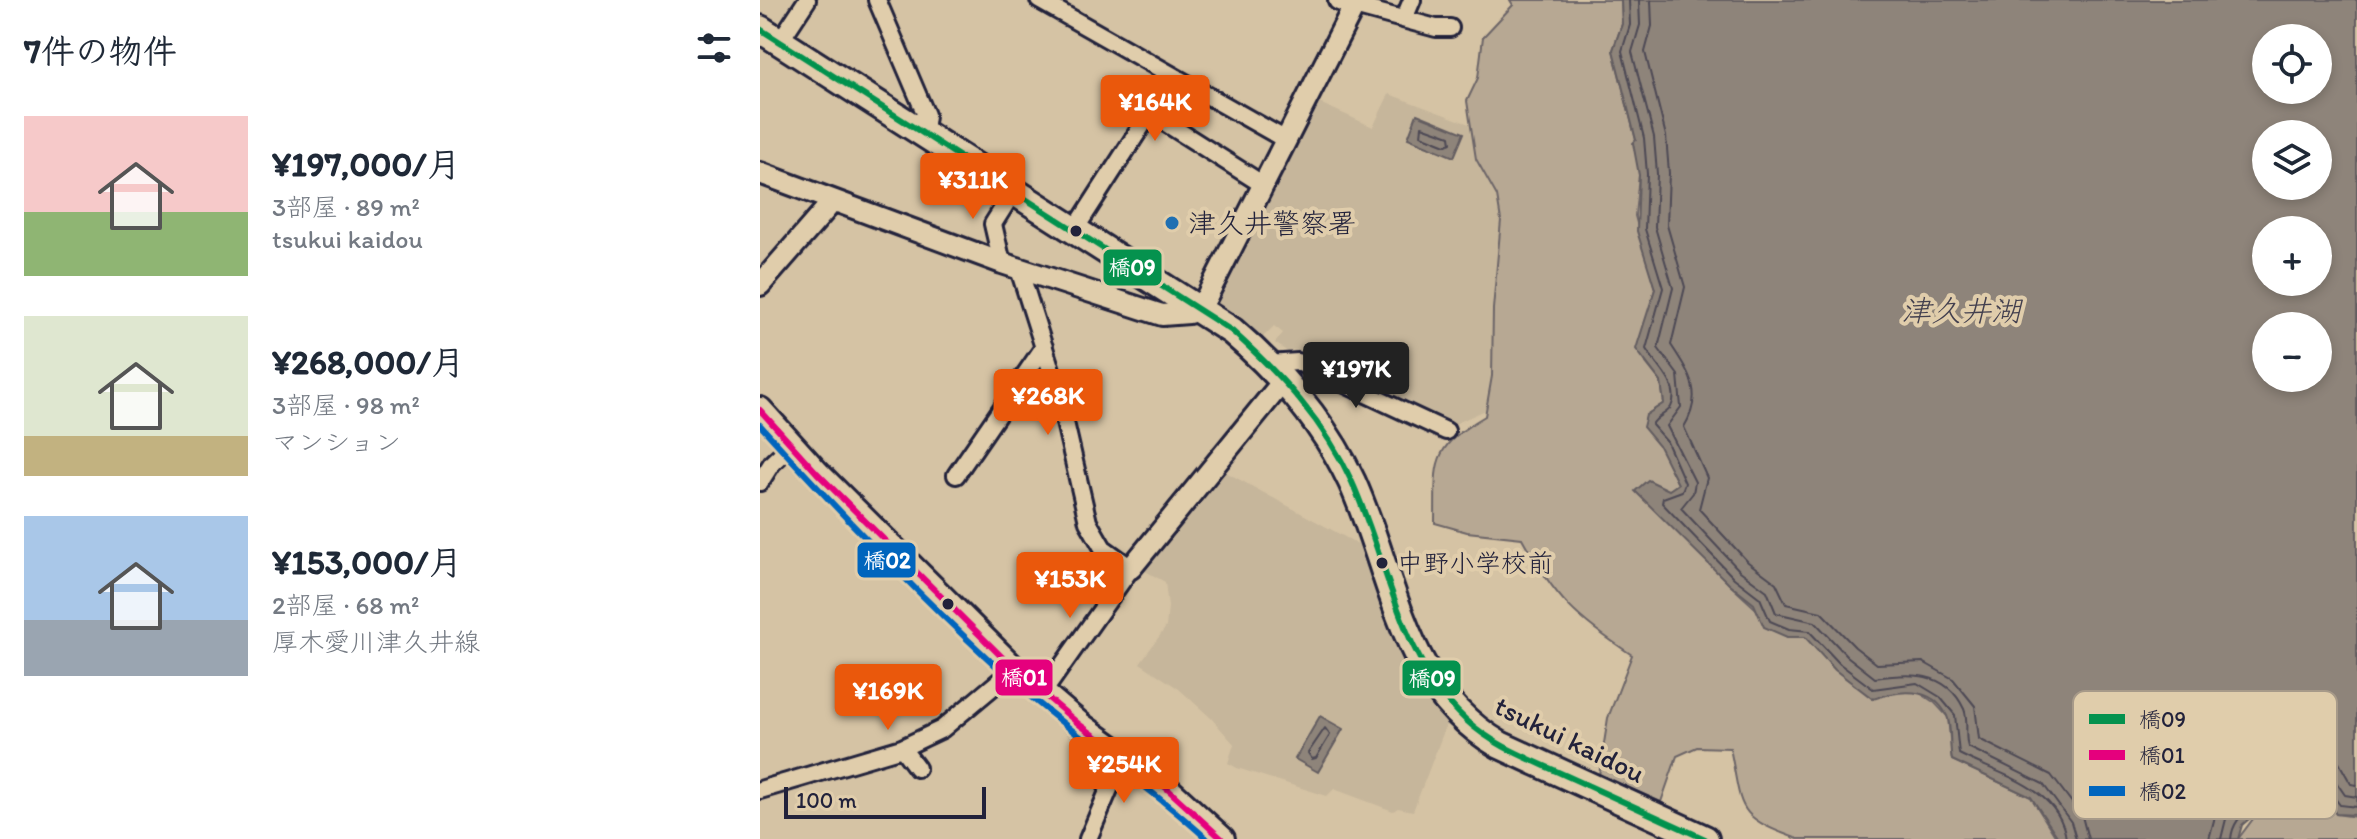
<!DOCTYPE html>
<html lang="ja">
<head>
<meta charset="utf-8">
<style>
  body { margin:0; font-family:Itim,"Klee One",sans-serif; background:#f2f2f3; color:#1f2937; height:100vh; display:flex; flex-direction:column; font-size:30px; white-space:nowrap }
  * { box-sizing:border-box; margin:0 }
  p { font-size:26px; color:#747a83 }
  .icon { flex:none; width:44px; height:44px; fill:none; stroke:currentColor; stroke-width:2; stroke-linecap:round; stroke-linejoin:round }
  .map { position:relative; flex:1; overflow:hidden }
  .drawer { display:flex; flex-direction:column; background:#fff; width:760px }
  .drawer>* { flex:none }
  .controls { position:absolute; left:1492px; top:24px; display:grid; gap:16px }
  .controls a { display:grid; place-items:center; width:80px; height:80px; border-radius:50%; background:#fff; box-shadow:0 4px 12px #0003; font-size:40px }
  .scale { position:absolute; left:24px; bottom:20px; width:202px; box-sizing:border-box; padding-left:8px; border:4px solid #22223b; border-top:0; font-size:22px; line-height:28px; white-space:nowrap; color:#22223b; -webkit-text-stroke:6px #e0cdab; paint-order:stroke }
  .price { position:absolute; translate:-50% -68px; padding:0 18px; border-radius:8px; background:#ea580c; color:#fff; font-size:26px; line-height:52px; filter:drop-shadow(0 2px 4px #0008) }
  .price::after { content:''; position:absolute; left:50%; top:48px; width:24px; height:18px; margin-left:-12px; background:inherit; clip-path:polygon(0 0,100% 0,50% 100%) }
  .price.active { background:#222; color:#fff }
  ul { padding:0; list-style:none }
  li { display:flex; align-items:center; gap:24px; height:200px; padding:0 24px }
  li span { display:grid; place-items:center; flex:none; width:224px; height:160px; border-radius:0px; color:#555 }
  li>.icon { margin-inline-start:auto }
  span .icon { width:96px; height:96px; fill:#fffc; stroke-width:1 }
  li b { font-size:34px }
  h2 { display:flex; justify-content:space-between; align-items:center; height:96px; padding:0 24px; font-size:34px }
  main { display:flex; flex:1; min-height:0 }
  .map>svg:first-child { display:block }
  .built { fill:#c6b69b }
  .green { fill:#b7a893; stroke:#6c6567; stroke-width:2 }
  .water { fill:#8e847a; stroke:#635d61; stroke-width:2; fill-rule:evenodd }
  .lines { fill:none; stroke-linecap:round; stroke-linejoin:round }
  .shore { stroke:#4d4954; stroke-width:2 }
  .minor-casing { stroke:#22223b; stroke-width:22 }
  .tertiary-casing { stroke:#22223b; stroke-width:26 }
  .primary-casing { stroke:#22223b; stroke-width:30 }
  .trunk-casing { stroke:#22223b; stroke-width:32 }
  .minor { stroke:#e0cdab; stroke-width:16 }
  .tertiary { stroke:#e0cdab; stroke-width:20 }
  .primary { stroke:#e0cdab; stroke-width:24 }
  .trunk { stroke:#e0cdab; stroke-width:26 }
  .bus-1-casing { stroke:#e0cdab; stroke-width:12 }
  .bus-2-casing { stroke:#e0cdab; stroke-width:12 }
  .bus-3-casing { stroke:#e0cdab; stroke-width:12 }
  .bus-1 { stroke:#05924e; stroke-width:6 }
  .bus-2 { stroke:#e5007d; stroke-width:6 }
  .bus-3 { stroke:#0065bd; stroke-width:6 }
  .poi-dot { fill:#1f6fb2; stroke:#e0cdab; stroke-width:3 }
  .bus-dot { fill:#22223b; stroke:#e0cdab; stroke-width:3 }
  .labels { text-anchor:middle; dominant-baseline:central; stroke-width:8; stroke-linejoin:round; paint-order:stroke }
  .bus-label { font-size:26px; fill:#22223b; stroke:#e0cdab; text-anchor:start }
  .poi-label { font-size:28px; fill:#22223b; stroke:#e0cdab; text-anchor:start }
  .street-label { font-size:28px; fill:#22223b; stroke:#e0cdab }
  .water-label { font-size:30px; font-style:italic; fill:#423f4e; stroke:#e0cdab }
  .key { fill:#e0cdab; stroke:#a79a89; stroke-width:2 }
  .key-label { font-size:22px; fill:#22223b }
  .line-badge { stroke:#e0cdab; stroke-width:3 }
  .badge-label { font-size:22px; text-anchor:middle; font-weight:bold; fill:#fff }
</style>
</head>
<body>
<main>
<section class="drawer">
<h2>7件の物件<svg class="icon" aria-label="filters" viewBox="0 0 24 24"><path d="M4 7h16M4 17h16"/><circle cx="9" cy="7" r="2"/><circle cx="15" cy="17" r="2"/></svg></h2>
<ul>
<li><span style="background:linear-gradient(#f6c9c9 60%,#8fb573 0)"><svg class="icon" aria-label="home" viewBox="0 0 24 24"><path d="M3 11l9-7 9 7M6 9v11h12V9"/></svg></span><div><b>¥197,000/月</b><p>3部屋 · 89 m²</p><p>tsukui kaidou</p></div></li>
<li><span style="background:linear-gradient(#dfe7d0 75%,#c2b280 0)"><svg class="icon" aria-label="home" viewBox="0 0 24 24"><path d="M3 11l9-7 9 7M6 9v11h12V9"/></svg></span><div><b>¥268,000/月</b><p>3部屋 · 98 m²</p><p>マンション</p></div></li>
<li><span style="background:linear-gradient(#a9c7e8 65%,#9aa5b1 0)"><svg class="icon" aria-label="home" viewBox="0 0 24 24"><path d="M3 11l9-7 9 7M6 9v11h12V9"/></svg></span><div><b>¥153,000/月</b><p>2部屋 · 68 m²</p><p>厚木愛川津久井線</p></div></li>
</ul>
</section>
<div class="map">
<svg width="1597" height="839" viewBox="0 0 1597 839">
  <rect width="100%" height="100%" fill="#d5c3a4"/>
  <filter id="ink" filterUnits="userSpaceOnUse"><feTurbulence type="fractalNoise" baseFrequency=".0125" numOctaves="2"/><feDisplacementMap in="SourceGraphic" scale="16" xChannelSelector="R" yChannelSelector="G"/><feConvolveMatrix kernelMatrix="1 2 1 2 8 2 1 2 1" color-interpolation-filters="sRGB"/></filter>
  <g filter="url(#ink)">
    <path class="built" d="M629 94 720 128 753 204 745 230 728 409 692 425 550 361 549 356 532 350 528 352 515 343 523 333 514 326 502 338 454 300 555 101 613 127Z
      M462 470 605 548 637 649 660 693 687 723 653 811 638 808 633 811 574 789 567 796 477 768 468 763 474 744 451 718 419 689 380 663 406 627 408 607 405 582 380 568Z"/>
    <path class="green" d="M750 0H861L862 24 853 50 876 140 879 175 875 216 895 289 881 341 886 363 901 382 904 403 886 415 918 484 910 490 880 495 944 555 969 584 1027 637H1045L1132 692 1157 691 1175 703 1188 717 1192 760 1271 797 1297 839H1038C973 816 983 809 970 748L937 747 917 756 901 802 839 775 848 718 872 655C814 616 796 600 762 538L707 532 675 523C676 462 669 449 725 416L732 376 733 309 741 220 737 196 716 159 707 101 718 78 723 37 753 5Z
      M1539 773 1554 779 1576 814 1597 817V839H1478L1520 783Z"/>
    <path class="water" d="M861 0H1597V815L1576 814C1558 790 1558 773 1524 773L1520 783 1511 789V800L1482 825 1478 839H1299L1271 797 1192 760C1189 747 1192 726 1187 716 1172 685 1138 690 1113 699L1075 670 1045 637H1027L1004 627 994 604 969 584 875 491 888 480 909 490 918 484 899 446 883 427 886 415 904 403 901 382 876 349 895 289 877 231 879 175 873 143 876 140 853 50 862 24ZM1558 38V90H1506V38ZM1558 134V186H1506V134ZM1506 230H1558V282H1506ZM1506 326H1558V378H1506Z
      M657 114 704 133 694 157 648 138Z
      M560 716 583 729 558 772 535 759Z"/>
    <g class="lines">
      <path class="shore" d="M869 0 870 25 862 51 884 138 887 174 885 229 903 288 886 349C895 364 922 386 911 407 906 415 896 416 892 425L907 442 925 483 922 491 903 498 902 503 974 578 1000 598 1010 621 1029 629 1049 631 1080 664 1113 689 1157 683 1180 697 1195 715 1199 754C1237 774 1300 787 1306 839
        M879 0 880 25 872 52 894 137 897 174 895 227 913 288 898 348 918 375 921 407 907 426 935 482 933 493 921 508 980 571 1007 591 1016 613 1055 622 1087 656 1115 678C1149 673 1186 670 1204 709 1209 721 1204 735 1208 747L1283 784 1311 822 1316 839
        M891 0 892 26 885 52 906 136 909 173 907 225 925 287 911 345C930 374 944 394 924 427L947 478 939 509 988 562 1016 583 1026 604 1061 612 1095 647 1117 664 1163 662 1193 679 1215 706 1219 739 1291 775 1322 816 1328 839
        M662 126 690 136 691 143 686 145 661 135Z
        M565 728 570 735 556 758 552 759 548 753Z
        M1449 839 1457 809 1501 754 1514 745 1543 743 1566 751 1578 761 1591 784 1597 785
        M1461 839 1467 815 1518 756 1542 755 1563 763 1585 795 1597 797
        M1471 839C1473 817 1488 812 1501 797 1508 789 1511 774 1523 765 1561 764 1560 780 1580 805L1597 807"/>
      <g class="minor-casing">
        <path id="minor" d="M117 0 166 115 164 131
          M279 0 526 140
          M594 6 676 28H690
          M644 19 652 0
          M20 41 47 0
          M316 228 390 113 502 184
          M242 263 233 224 255 189
          M259 269 298 392 328 522 343 548 371 568 282 694
          M508 364 538 362 686 431
          M196 475 284 347
          M0 482 12 463 31 445
          M142 748 157 768
          M0 790 142 748 182 729 254 669
          M328 839 363 756"/>
      </g>
      <g class="tertiary-casing">
        <path id="tertiary" d="M0 173 242 263 402 315 429 313 446 298 594 6 579 0
          M0 285 73 201
          M371 568 524 380"/>
      </g>
      <g class="primary-casing">
        <path id="primary" d="M0 410 57 473 254 669 320 725 403 785 462 839"/>
      </g>
      <g class="trunk-casing">
        <path id="trunk" d="M0 29 472 331C522 374 564 422 592 482 635 577 641 688 740 745L945 839"/>
      </g>
      <use href="#minor" class="minor"/>
      <use href="#tertiary" class="tertiary"/>
      <use href="#primary" class="primary"/>
      <use href="#trunk" class="trunk"/>
      <g class="bus-1-casing">
        <path id="bus-1" d="M0 29 472 331C520 374 565 422 592 482 628 562 639 658 706 720 735 747 773 760 807 776 853 797 899 818 945 839"/>
      </g>
      <g class="bus-2-casing">
        <path id="bus-2" d="M0 410 57 473 254 669 320 725 403 785 462 839"/>
      </g>
      <g class="bus-3-casing">
        <path id="bus-3" d="M0 425C77 510 163 600 248 677 312 735 384 781 447 839"/>
      </g>
      <use href="#bus-1" class="bus-1"/>
      <use href="#bus-2" class="bus-2"/>
      <use href="#bus-3" class="bus-3"/>
    </g>
  </g>
  <circle class="poi-dot" cx="412" cy="223" r="8"/>
  <g class="bus-dot">
    <circle cx="316" cy="231" r="7"/>
    <circle cx="622" cy="563" r="7"/>
    <circle cx="188" cy="604" r="7"/>
  </g>
  <g class="labels">
    <g class="bus-label">
      <text x="637" y="563">中野小学校前</text>
    </g>
    <g class="poi-label">
      <text x="428" y="223">津久井警察署</text>
    </g>
    <g class="street-label">
      <text transform="translate(810 739) rotate(26)">tsukui kaidou</text>
    </g>
    <g class="water-label">
      <text x="1201" y="310">津久井湖</text>
    </g>
  </g>
  <rect x="1313" y="691" width="264" height="128" rx="12" class="key"/>
  <rect x="1329" y="714" width="36" height="10" fill="#05924e"/>
  <rect x="1329" y="750" width="36" height="10" fill="#e5007d"/>
  <rect x="1329" y="786" width="36" height="10" fill="#0065bd"/>
  <g class="key-label">
    <text x="1379" y="727">橋09</text>
    <text x="1379" y="763">橋01</text>
    <text x="1379" y="799">橋02</text>
  </g>
  <g class="line-badge">
    <rect x="342" y="248" width="61" height="39" rx="8" fill="#05924e"/>
    <rect x="96" y="541" width="61" height="38" rx="8" fill="#0065bd"/>
    <rect x="234" y="658" width="60" height="39" rx="8" fill="#e5007d"/>
    <rect x="641" y="659" width="61" height="38" rx="8" fill="#05924e"/>
  </g>
  <g class="badge-label">
    <text x="372" y="275">橋09</text>
    <text x="127" y="568">橋02</text>
    <text x="264" y="685">橋01</text>
    <text x="672" y="686">橋09</text>
  </g>
</svg>
<div class="controls">
<a><svg class="icon" aria-label="locate" viewBox="0 0 24 24"><circle cx="12" cy="12" r="6"/><path d="M12 2v4M12 18v4M2 12h4M18 12h4"/></svg></a>
<a><svg class="icon" aria-label="layers" viewBox="0 0 24 24"><path d="M12 4l9 5-9 5-9-5zM3 14l9 5 9-5"/></svg></a>
<a>+</a>
<a>−</a>
</div>
<div class="scale">100 m</div>
<b class="price" style="left:395px;top:143px">¥164K</b>
<b class="price" style="left:213px;top:221px">¥311K</b>
<b class="price active" style="left:596px;top:410px">¥197K</b>
<b class="price" style="left:288px;top:437px">¥268K</b>
<b class="price" style="left:310px;top:620px">¥153K</b>
<b class="price" style="left:128px;top:732px">¥169K</b>
<b class="price" style="left:364px;top:805px">¥254K</b>
</div>
</main>
</body>
</html>
